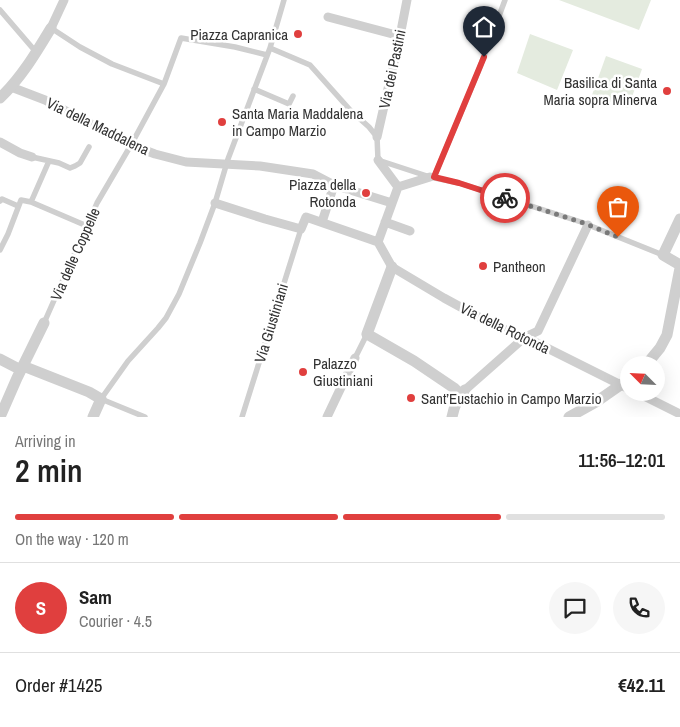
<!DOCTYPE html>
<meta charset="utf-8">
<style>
body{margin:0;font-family:"Archivo Narrow",sans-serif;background:#f6f6f6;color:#222;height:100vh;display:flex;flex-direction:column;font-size:19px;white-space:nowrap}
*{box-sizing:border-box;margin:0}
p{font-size:16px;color:#767676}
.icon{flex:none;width:28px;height:28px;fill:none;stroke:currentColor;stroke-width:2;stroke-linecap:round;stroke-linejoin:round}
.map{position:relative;height:417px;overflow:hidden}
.drawer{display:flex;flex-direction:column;background:#fff;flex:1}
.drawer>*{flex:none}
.needle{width:32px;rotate:294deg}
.tools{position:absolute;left:620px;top:356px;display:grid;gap:10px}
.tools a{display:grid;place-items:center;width:45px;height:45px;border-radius:50%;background:#fff;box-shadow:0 5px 20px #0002;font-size:25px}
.pin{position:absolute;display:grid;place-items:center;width:42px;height:42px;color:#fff;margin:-51px -21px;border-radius:50% 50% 50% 0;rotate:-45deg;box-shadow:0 0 5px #0007}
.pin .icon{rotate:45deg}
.courier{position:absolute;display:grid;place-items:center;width:50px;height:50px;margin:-25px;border:4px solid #e03f3e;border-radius:50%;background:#fff;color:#222;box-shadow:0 1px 6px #0007}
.overview em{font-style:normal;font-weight:600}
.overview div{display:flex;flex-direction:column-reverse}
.overview{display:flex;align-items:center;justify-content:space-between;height:85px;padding:0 15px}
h1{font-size:32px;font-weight:600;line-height:38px}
.bar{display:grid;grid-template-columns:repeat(4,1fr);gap:8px 5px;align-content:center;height:60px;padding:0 15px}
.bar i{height:6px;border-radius:4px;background:#e0e0e0}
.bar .current{background:#e03f3e}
.bar p{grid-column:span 4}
.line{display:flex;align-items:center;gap:12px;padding:0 15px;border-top:1px solid #e0e0e0}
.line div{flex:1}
.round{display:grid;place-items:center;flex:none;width:52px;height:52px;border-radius:26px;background:#f6f6f6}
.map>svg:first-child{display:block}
</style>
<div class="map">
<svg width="680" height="417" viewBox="0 0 680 417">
<rect width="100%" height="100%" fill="#fff"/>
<path fill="#e4ebdf" d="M 559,0 L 651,0 L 639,30 Z
M 530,34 L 573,50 L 557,90 L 517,73 Z
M 606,56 L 642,69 L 628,108 L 592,95 Z"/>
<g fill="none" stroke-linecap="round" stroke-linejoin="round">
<path stroke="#cfcfcf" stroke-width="5.5" d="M 0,10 L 36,52
M 51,28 L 80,47 L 112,64 L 164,84
M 270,48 L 310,65 L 351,111 L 369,127 L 377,137 L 378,160 L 430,177 L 459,183 L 581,222 L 663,255
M 254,89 L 289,104 L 293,96
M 32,157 L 59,163 L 70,168 L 75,166 L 80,163 L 89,147
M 49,161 L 31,202 L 87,226
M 434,177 L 478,72 L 505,0
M 0,201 L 2,199 L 18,206
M 0,250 L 8,234 L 21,200 L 31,202
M 44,323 L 97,203 L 131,145 L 164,84 L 181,38 L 235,47 L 267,55
M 355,358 L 367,334
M 145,417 L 101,399 L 128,361 L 158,328 L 166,318 L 179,294 L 200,243 L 215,203 L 228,159 L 270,48 L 284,0
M 242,417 L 301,229"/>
<path stroke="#cfcfcf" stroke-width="9" d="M 328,17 L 400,36
M 51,28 L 64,0
M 11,87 L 45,100 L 131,145 L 155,154 L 186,162 L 260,166 L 313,174 L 334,185 L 322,222
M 377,137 L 400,36 L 407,0
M 0,142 L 20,153 L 32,157
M 378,160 L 398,187
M 334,185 L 392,203
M 215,203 L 265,219 L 301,229 L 306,217 L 378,242 L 392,267 L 444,298 L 488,322 L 510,332 L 525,337 L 629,389
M 385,222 L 410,231
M 378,242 L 398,187 L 430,177
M 465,390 L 525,337 L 538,331 L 588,225
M 636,392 L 680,414
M 327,417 L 355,358"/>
<path stroke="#cfcfcf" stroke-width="11" d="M 0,98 C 21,78 36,53 51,28
M 680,219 L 663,255 L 680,265
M 392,267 L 367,334 L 414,361 L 454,388 L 460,394
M 0,359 L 21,370
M 646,365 L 660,348 L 667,335 L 680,268
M 23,366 L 89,392 L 101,399 L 93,417
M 0,417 L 17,378 L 44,323
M 452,417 C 454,407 457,397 465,390
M 569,417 L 596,402 L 629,379"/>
</g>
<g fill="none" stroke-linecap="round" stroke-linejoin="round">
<path stroke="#7a7a7a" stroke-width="5" stroke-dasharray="0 9" d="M 505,198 L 581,222 L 618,237"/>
<path stroke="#e03f3e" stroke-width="6" d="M 484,57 L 434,177 L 459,183 L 505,198"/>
</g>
<g fill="#e03f3e" stroke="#fff" stroke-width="2">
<circle cx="298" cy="34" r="5"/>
<circle cx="667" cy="91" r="5"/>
<circle cx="222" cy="122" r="5"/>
<circle cx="366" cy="193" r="5"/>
<circle cx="483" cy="266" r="5"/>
<circle cx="303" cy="372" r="5"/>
<circle cx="411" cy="398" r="5"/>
</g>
<g text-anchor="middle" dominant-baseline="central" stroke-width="5" stroke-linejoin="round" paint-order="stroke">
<g font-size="15" fill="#323232" stroke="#fff" text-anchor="start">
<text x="288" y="34" text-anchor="end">Piazza Capranica</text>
<text x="657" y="82" text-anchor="end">Basilica di Santa<tspan x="657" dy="17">Maria sopra Minerva</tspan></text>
<text x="232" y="113">Santa Maria Maddalena<tspan x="232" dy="17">in Campo Marzio</tspan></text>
<text x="356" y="184" text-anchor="end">Piazza della<tspan x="356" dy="17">Rotonda</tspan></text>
<text x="493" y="266">Pantheon</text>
<text x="313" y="363">Palazzo<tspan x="313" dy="17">Giustiniani</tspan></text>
<text x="421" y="398">Sant’Eustachio in Campo Marzio</text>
</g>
<g font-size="15" fill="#323232" stroke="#fff">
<text transform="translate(392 69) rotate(-78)">Via dei Pastini</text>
<text transform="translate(98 126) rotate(26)">Via della Maddalena</text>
<text transform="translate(75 254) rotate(-66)">Via delle Coppelle</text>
<text transform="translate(271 323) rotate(-73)">Via Giustiniani</text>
<text transform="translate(505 328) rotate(26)">Via della Rotonda</text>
</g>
</g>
</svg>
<div class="tools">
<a><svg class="needle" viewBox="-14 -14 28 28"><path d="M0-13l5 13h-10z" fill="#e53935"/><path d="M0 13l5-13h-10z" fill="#767676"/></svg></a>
</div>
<div class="pin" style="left:618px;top:237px;background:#ea580c"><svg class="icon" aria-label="bag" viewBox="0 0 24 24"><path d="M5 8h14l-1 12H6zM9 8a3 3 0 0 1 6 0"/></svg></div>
<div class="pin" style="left:484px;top:57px;background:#1f2937"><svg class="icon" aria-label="home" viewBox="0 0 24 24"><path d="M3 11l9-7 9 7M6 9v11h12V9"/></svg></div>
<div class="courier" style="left:505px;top:198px"><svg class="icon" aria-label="bike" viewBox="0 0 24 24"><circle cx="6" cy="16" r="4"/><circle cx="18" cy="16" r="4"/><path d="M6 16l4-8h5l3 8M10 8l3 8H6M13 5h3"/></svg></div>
</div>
<section class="drawer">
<div class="overview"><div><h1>2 min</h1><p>Arriving in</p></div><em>11:56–12:01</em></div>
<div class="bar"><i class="current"></i><i class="current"></i><i class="current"></i><i></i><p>On the way · 120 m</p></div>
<div class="line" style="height:90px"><b class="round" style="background:#e03f3e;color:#fff">S</b><div><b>Sam</b><p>Courier · 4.5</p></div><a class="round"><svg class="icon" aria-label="chat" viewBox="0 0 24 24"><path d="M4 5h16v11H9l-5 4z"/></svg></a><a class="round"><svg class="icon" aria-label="phone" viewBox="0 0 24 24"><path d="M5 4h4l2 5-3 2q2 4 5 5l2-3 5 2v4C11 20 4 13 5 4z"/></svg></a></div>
<div class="line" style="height:65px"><div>Order #1425</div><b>€42.11</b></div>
</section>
